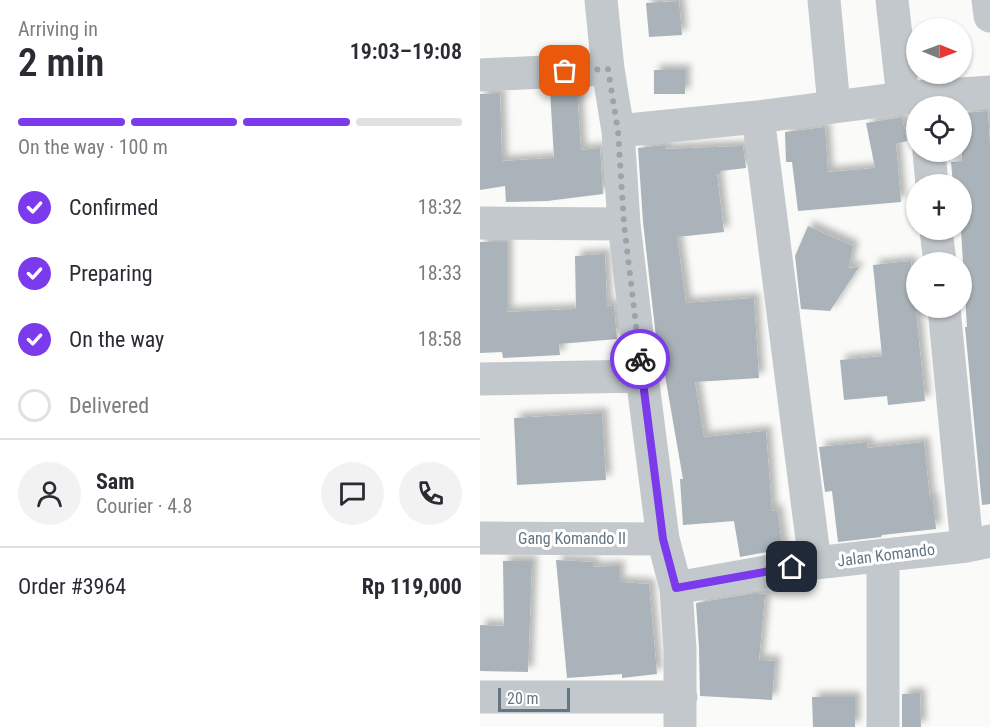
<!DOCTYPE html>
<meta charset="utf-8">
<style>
body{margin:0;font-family:"Roboto Condensed",sans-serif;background:#f2f2f3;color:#2b2b33;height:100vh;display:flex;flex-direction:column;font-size:22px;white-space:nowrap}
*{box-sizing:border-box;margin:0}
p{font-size:20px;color:#7c7c81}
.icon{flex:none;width:33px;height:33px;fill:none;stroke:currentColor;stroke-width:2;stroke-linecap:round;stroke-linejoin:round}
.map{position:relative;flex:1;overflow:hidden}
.panel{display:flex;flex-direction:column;background:#fff;width:480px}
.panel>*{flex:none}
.needle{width:39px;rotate:91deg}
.tools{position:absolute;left:426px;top:18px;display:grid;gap:12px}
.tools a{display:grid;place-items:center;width:66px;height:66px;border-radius:50%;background:#fff;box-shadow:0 2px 4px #0004;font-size:30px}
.scale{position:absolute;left:18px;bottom:15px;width:72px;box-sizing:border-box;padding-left:6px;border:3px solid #657683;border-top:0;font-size:16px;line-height:21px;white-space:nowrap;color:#657683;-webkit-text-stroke:4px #fff;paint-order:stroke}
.pin{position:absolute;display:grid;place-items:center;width:51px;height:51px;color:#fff;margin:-26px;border-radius:12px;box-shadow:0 3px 9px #0006}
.courier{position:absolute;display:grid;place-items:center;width:60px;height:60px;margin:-30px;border:4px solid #7c3aed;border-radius:50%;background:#fff;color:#222;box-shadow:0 2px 8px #0007}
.head em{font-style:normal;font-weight:600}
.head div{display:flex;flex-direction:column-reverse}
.head{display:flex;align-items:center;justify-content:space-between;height:102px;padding:0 18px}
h1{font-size:39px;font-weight:600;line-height:45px}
.bar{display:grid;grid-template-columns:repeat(4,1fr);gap:9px 6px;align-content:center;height:72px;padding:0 18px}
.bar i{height:8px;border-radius:4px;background:#e1e1e2}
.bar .selected{background:#7c3aed}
.bar p{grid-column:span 4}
.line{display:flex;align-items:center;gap:15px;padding:0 18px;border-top:2px solid #e1e1e2}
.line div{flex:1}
.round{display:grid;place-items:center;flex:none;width:63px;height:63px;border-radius:32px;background:#f2f2f3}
ol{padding:0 18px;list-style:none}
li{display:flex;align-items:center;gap:18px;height:66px}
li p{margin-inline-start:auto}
li .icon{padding:6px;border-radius:50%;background:#7c3aed;color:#fff;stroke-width:4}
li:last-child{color:#7c7c81}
li i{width:33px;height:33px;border:3px solid #e1e1e2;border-radius:50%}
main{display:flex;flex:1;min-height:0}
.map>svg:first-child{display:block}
</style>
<main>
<section class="panel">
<div class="head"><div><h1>2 min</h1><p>Arriving in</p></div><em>19:03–19:08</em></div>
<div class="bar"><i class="selected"></i><i class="selected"></i><i class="selected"></i><i></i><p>On the way · 100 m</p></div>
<ol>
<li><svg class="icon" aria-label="check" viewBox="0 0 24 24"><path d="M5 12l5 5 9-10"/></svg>Confirmed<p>18:32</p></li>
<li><svg class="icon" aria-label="check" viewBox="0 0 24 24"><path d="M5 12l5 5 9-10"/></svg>Preparing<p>18:33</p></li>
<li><svg class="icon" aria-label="check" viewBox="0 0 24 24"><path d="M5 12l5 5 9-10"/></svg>On the way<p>18:58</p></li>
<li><i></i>Delivered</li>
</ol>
<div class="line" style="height:108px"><a class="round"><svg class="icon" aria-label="person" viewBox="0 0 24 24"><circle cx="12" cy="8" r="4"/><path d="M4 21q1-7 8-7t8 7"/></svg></a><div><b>Sam</b><p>Courier · 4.8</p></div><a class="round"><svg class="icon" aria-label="chat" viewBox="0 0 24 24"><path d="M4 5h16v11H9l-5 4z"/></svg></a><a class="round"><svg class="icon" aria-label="phone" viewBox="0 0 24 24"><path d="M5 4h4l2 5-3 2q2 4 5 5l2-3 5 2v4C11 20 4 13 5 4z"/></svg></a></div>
<div class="line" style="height:78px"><div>Order #3964</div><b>Rp 119,000</b></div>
</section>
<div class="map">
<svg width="510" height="727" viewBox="0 0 510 727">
<defs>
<filter id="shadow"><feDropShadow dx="5.5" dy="-5.5" stdDeviation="3" flood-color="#0004"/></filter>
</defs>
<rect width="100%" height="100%" fill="#fafaf8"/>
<path fill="#aab3b9" filter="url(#shadow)" d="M 199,1 L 202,35 L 169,37 L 166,3 Z
M 174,70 L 205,70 L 205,94 L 174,94 Z
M 97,89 L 101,150 L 120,148 L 123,194 L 67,201 L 26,202 L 25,186 L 0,190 L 0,94 L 20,93 L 22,161 L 74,158 L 70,90 Z
M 508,111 L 510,144 L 510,504 L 502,505 L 485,327 L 487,327 L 481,230 L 482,184 L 473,184 L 471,162 L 482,161 L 482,113 Z
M 422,117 L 427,141 L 416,144 L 421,202 L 318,211 L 312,162 L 306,162 L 305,132 L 345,127 L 348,172 L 395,168 L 386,123 Z
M 185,145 L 185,149 L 263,146 L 266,168 L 240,171 L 240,174 L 237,174 L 244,232 L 197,237 L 206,303 L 274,298 L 279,378 L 215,382 L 224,437 L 286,431 L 292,511 L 297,510 L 303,549 L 260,557 L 254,521 L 203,525 L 200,479 L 203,479 L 183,364 L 179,364 L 163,222 L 158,148 Z
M 328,226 L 373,246 L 369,268 L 379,267 L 350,311 L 321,309 L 315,256 Z
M 0,242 L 27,242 L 27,312 L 96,309 L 95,256 L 125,254 L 127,306 L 134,305 L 137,339 L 79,344 L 80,355 L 23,358 L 22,352 L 0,353 Z
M 431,261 L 445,401 L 408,405 L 407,396 L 364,400 L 360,360 L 402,356 L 393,265 Z
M 122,413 L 126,480 L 37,485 L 34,418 Z
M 387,442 L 388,448 L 444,442 L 450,499 L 453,499 L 456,529 L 402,535 L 401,537 L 358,542 L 352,491 L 345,492 L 339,447 Z
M 76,560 L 113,562 L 113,567 L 139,566 L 139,582 L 169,584 L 177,674 L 142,678 L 142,674 L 87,678 Z
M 23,561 L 52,561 L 48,672 L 0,671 L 0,625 L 24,626 Z
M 275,593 L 285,594 L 279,660 L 295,661 L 292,700 L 220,696 L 219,648 L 216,603 Z
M 440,693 L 441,727 L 422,727 L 422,694 Z
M 332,697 L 375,697 L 375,727 L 333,727 Z"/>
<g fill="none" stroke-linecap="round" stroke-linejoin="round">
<path stroke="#c3c8cc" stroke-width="33" d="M 121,0 L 128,69 L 138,131 L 144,224 L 162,376 L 183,539 L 196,588 L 200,649 L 200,727
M 344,0 L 354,106
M 412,0 L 423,98
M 508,0 L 510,16
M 0,75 L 128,69
M 278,117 L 335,563
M 138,131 L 278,117 L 423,98 L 510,92
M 449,152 L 452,184
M 0,223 L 144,224
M 456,230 L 460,262
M 464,308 L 487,546
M 0,379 L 162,376
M 0,538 L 183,539
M 196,588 L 335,563 L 487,546 L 510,541
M 0,697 L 201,697
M 403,727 L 403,555"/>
</g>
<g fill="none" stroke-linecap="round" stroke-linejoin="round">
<path stroke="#99a4ac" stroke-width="6" stroke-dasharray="0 10.8" d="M 85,71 L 128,69 L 138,131 L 144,224 L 160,359"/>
<path stroke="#7c3aed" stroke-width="8" d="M 160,359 L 183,539 L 196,588 L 312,567"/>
</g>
<g text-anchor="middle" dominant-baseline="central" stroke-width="6" stroke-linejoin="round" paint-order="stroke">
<g font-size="16" fill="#657683" stroke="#fff">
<text x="92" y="538">Gang Komando II</text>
<text transform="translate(406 555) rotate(-7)">Jalan Komando</text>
</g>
</g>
</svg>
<div class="tools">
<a><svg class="needle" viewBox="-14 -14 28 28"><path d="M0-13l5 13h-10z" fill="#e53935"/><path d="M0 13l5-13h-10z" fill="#7c7c81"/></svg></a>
<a><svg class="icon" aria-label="locate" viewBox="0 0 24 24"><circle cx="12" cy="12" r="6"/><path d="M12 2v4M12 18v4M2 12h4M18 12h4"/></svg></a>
<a>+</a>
<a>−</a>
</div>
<div class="scale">20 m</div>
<div class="pin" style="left:85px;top:71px;background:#ea580c"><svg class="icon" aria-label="bag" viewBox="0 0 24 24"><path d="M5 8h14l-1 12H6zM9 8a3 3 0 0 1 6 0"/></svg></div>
<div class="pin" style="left:312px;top:567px;background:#1f2937"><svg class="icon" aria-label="home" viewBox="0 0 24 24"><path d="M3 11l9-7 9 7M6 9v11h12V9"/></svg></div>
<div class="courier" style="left:160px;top:359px"><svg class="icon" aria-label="bike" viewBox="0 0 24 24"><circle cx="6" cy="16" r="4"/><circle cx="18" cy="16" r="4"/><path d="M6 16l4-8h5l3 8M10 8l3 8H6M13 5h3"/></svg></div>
</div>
</main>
